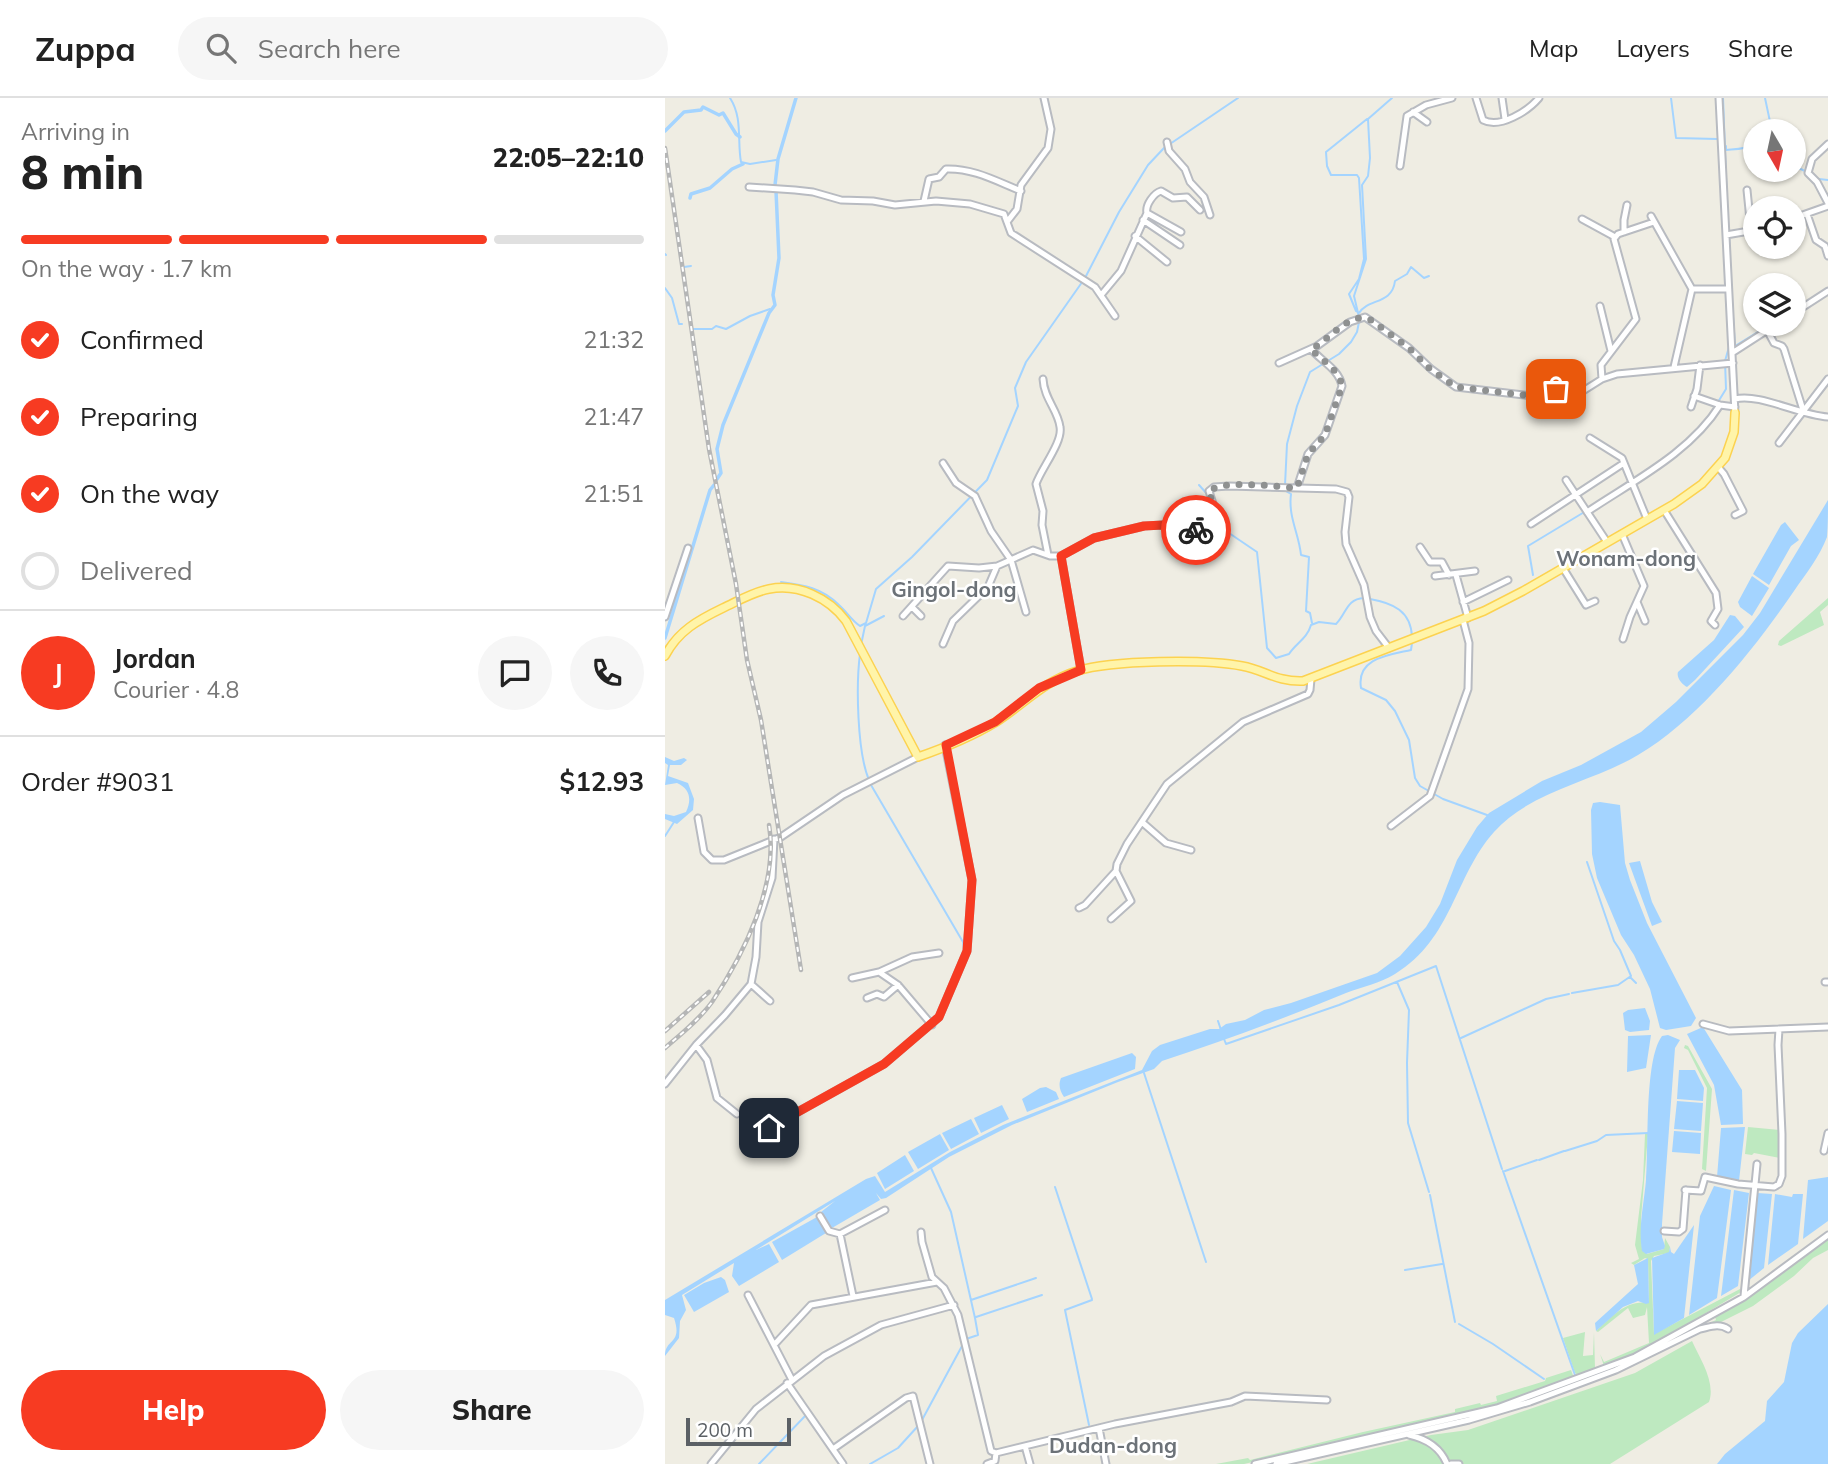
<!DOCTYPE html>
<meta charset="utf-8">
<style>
body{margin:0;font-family:Mulish,sans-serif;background:#f6f6f6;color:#222;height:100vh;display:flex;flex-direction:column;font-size:26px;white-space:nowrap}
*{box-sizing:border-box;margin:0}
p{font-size:23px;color:#767676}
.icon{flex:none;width:38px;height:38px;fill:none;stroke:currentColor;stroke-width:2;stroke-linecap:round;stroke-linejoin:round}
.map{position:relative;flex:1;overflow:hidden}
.sheet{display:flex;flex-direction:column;background:#fff;width:665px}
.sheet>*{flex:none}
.needle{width:46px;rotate:171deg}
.buttons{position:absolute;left:1078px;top:21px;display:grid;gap:14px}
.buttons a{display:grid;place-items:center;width:63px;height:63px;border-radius:50%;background:#fff;box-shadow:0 2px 5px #0004;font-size:35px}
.scale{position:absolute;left:21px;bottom:18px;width:105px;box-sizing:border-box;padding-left:7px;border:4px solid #5b6065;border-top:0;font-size:19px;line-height:24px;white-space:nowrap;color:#5b6065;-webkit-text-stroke:5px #fff;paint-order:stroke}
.pin{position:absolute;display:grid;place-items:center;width:60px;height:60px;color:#fff;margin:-30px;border-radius:14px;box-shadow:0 4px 10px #0006}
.courier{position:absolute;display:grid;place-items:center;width:70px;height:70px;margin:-35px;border:5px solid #f73b22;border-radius:50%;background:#fff;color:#222;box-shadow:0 2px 9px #0007}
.head em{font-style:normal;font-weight:800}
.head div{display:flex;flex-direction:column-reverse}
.head{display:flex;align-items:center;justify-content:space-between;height:119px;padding:0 21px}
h1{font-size:46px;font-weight:800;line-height:52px}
.bar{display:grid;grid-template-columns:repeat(4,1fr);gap:10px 7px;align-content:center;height:84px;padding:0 21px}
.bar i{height:9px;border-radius:5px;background:#e0e0e0}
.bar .current{background:#f73b22}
.bar p{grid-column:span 4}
.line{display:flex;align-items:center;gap:18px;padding:0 21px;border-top:2px solid #e0e0e0}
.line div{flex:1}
.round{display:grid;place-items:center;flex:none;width:74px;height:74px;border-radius:37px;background:#f6f6f6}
ol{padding:0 21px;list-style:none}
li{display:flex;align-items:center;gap:21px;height:77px}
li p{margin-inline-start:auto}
li .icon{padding:7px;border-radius:50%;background:#f73b22;color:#fff;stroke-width:4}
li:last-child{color:#767676}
li i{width:38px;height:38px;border:4px solid #e0e0e0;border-radius:50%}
.cta{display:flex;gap:14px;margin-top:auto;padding:14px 21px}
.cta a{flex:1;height:80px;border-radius:42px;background:#f73b22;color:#fff;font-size:28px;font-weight:800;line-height:80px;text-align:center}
.cta a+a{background:#f6f6f6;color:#222}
header{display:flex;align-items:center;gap:42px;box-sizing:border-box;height:98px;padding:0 35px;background:#fff;border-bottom:2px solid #e0e0e0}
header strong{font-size:33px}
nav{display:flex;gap:38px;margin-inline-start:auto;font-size:24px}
.search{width:490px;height:63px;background:#f6f6f6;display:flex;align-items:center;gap:18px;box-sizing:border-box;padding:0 24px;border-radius:38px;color:#767676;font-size:26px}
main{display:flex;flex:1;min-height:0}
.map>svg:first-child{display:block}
</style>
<header>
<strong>Zuppa</strong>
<div class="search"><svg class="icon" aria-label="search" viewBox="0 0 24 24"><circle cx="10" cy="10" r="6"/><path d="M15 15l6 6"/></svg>Search here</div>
<nav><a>Map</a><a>Layers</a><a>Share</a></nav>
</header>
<main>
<section class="sheet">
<div class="head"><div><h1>8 min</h1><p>Arriving in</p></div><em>22:05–22:10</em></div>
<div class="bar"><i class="current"></i><i class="current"></i><i class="current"></i><i></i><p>On the way · 1.7 km</p></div>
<ol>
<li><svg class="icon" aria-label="check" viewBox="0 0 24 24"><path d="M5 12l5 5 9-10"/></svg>Confirmed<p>21:32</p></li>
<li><svg class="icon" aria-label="check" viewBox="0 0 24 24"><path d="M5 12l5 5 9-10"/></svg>Preparing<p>21:47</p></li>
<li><svg class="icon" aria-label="check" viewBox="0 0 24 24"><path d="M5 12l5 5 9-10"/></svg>On the way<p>21:51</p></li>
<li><i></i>Delivered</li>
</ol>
<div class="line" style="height:126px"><b class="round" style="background:#f73b22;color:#fff">J</b><div><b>Jordan</b><p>Courier · 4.8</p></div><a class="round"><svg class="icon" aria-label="chat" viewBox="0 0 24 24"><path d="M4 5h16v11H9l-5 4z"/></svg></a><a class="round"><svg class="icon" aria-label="phone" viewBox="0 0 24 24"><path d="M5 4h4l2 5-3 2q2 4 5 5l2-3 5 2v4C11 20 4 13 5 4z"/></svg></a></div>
<div class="line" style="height:91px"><div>Order #9031</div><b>$12.93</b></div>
<div class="cta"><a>Help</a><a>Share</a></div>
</section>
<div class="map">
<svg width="1163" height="1366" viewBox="0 0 1163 1366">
<rect width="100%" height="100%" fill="#efede3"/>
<path fill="#bee9c0" d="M 1163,500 L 1163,507 L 1155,514 L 1159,527 L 1116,548 L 1113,547 L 1114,543 Z
M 1020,947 L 1023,948 L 1047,991 L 1041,1073 L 1037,1071 L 1042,990 L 1023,952 L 1019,950 Z
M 1083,1029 L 1115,1032 L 1115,1060 L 1089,1055 L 1087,1057 L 1080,1056 Z
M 980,1036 L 983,1036 L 976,1120 L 977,1152 L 982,1156 L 999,1151 L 1000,1140 L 1005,1149 L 1004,1155 L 989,1158 L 986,1163 L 989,1236 L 1075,1191 L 1076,1194 L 986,1248 L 939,1268 L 935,1256 L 939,1264 L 984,1245 L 982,1209 L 980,1217 L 968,1220 L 963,1210 L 933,1234 L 931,1233 C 947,1218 962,1201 984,1205 L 983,1161 L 980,1160 L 969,1167 L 966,1165 L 974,1161 L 970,1147 L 978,1082 Z
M 1163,1139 L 1163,1152 L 1148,1160 L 1129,1178 L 1088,1208 L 1056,1224 L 1036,1229 L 1051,1222 L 1050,1219 L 1079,1201 Z
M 920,1234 L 918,1258 L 928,1257 L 929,1234 L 930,1270 L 913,1277 L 910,1275 L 898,1240 Z
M 1027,1243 C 1035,1261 1051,1284 1044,1304 L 945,1366 L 642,1366 L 766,1337 L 803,1332 L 970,1275 Z
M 906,1272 L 909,1280 C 803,1320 690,1341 579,1366 L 551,1366 L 583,1360 L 585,1362 L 698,1334 L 790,1314 L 790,1311 L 815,1305 L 816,1307 L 832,1303 L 831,1298 L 880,1283 L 881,1280 Z"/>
<path fill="#a4d4ff" d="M 1163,402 C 1163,413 1163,429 1162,439 C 1155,458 1140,477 1129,493 C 1089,551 1034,621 973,657 C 926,685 867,692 829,734 C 789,779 788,840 730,876 C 715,885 697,889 681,895 C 620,920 559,943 497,963 L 489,971 L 453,984 L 347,1027 L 284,1059 L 221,1100 L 216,1101 L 211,1095 L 215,1102 L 167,1130 L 156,1114 L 170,1103 L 91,1152 L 104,1146 L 114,1164 L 74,1188 L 67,1178 L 69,1165 L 17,1197 L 21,1212 L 15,1223 L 14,1240 L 0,1258 C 0,1240 18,1247 9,1220 L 0,1217 L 0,1202 L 201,1081 L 210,1078 L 220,1094 L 285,1054 L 338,1027 L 477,972 L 487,953 L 495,947 L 545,931 L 554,931 L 561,926 L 580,922 L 599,912 L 626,905 L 712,875 L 735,858 L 761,829 L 775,806 L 792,762 L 812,729 L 824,715 L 877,683 L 916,667 L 976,634 L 1011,604 L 1078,537 L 1095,515 Z
M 1120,424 L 1134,442 L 1126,448 L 1104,487 L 1088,476 L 1116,427 Z
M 1087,478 L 1104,490 L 1087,518 L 1075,509 L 1073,504 Z
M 1065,517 L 1070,518 L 1079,529 L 1030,582 L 1022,589 C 1018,587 1011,580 1013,574 L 1049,542 Z
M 0,659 L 9,663 L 19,660 L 22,662 L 16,667 L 5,667 L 3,678 L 23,685 L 29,701 L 28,712 L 12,726 L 0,721 L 0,716 L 9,718 L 21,714 C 27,701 25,691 12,685 L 0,687 L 3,667 L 0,665 Z
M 935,704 L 955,707 L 960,765 L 965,782 L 982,825 L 1031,920 L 1026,928 L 1001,932 L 995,930 L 985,891 L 969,857 L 956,837 L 932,780 L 927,756 L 926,712 L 928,705 Z
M 975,763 L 987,804 L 997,824 L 987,828 L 964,765 Z
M 980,910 L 985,923 L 984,932 L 965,934 L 960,932 L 958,915 L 963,912 Z
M 1038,929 L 1077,992 L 1078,1026 L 1056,1027 L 1049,987 L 1022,936 Z
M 986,937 L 981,970 L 962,974 L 963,938 Z
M 1003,937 L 1015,942 L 1010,950 L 997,1126 L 997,1139 L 1000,1148 L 999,1151 L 981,1156 L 977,1153 C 973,1129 979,1106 981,1082 C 984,1049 979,962 997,938 Z
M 467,955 L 471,959 L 470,971 L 399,999 C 395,993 393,987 396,980 Z
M 1014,972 L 1030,972 L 1039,990 L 1038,1003 L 1012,1001 Z
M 381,989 L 391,994 L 394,1001 L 362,1014 L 357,1001 L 375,990 Z
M 1012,1003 L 1038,1005 L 1036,1033 L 1009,1031 Z
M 337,1007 L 344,1021 L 316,1035 L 309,1020 Z
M 306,1021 L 314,1036 L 286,1051 L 277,1035 Z
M 1080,1029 L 1074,1083 L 1052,1079 L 1056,1030 Z
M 1009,1033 L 1036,1035 L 1035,1056 L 1007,1054 Z
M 275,1036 L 284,1052 L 253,1071 L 243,1054 Z
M 240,1057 L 249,1073 L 220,1091 L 212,1075 Z
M 1163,1079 L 1163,1123 L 1138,1141 L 1143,1082 Z
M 1049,1088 L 1066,1092 L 1052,1200 L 1024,1217 L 1035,1118 Z
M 1069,1092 L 1084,1095 L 1073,1188 L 1056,1198 Z
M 1092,1095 L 1107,1096 L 1099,1170 L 1083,1183 Z
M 1110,1096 L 1127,1099 L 1128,1096 L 1138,1096 L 1133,1146 L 1103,1167 Z
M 152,1119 L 161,1135 L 117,1162 L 107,1144 Z
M 1029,1127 L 1019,1220 L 989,1237 L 987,1160 L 1004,1154 L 1005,1149 L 1006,1154 L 1009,1156 Z
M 983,1160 L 984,1205 L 981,1206 L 973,1203 L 958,1209 L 931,1233 L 930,1225 L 973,1186 L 969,1167 Z
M 56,1179 L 60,1182 L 64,1194 L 29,1214 L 19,1197 L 39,1185 Z
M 1163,1206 L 1163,1366 L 1052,1366 L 1060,1356 L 1100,1323 L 1102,1303 L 1119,1284 L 1127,1245 L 1133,1235 Z"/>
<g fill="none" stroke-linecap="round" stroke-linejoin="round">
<path stroke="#a4d4ff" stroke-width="2" d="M 65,0 C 78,20 72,43 76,64 L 85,66 L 111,62
M 1006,0 L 1011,40 L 1052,41
M 1058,0 L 1063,132
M 1100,0 L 1107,33
M 1052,19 L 1053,38
M 702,21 L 661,54 L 662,68 L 666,77 L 692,77 L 694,80 L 699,161 L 694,181 L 684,196 L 691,213 L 694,215 C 703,200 727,207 730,183 L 742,176 L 746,169 L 759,180 L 764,178
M 1061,48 L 1061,52 C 1072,51 1080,51 1090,47
M 1055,68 L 1061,188
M 1129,68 L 1140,73
M 1154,81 L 1163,82
M 1064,137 L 1066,188
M 0,156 L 1,157
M 19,169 L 26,168
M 0,190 L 7,200 L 14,226 L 17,226
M 1067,204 L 1070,248 L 1096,232
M 694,219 L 689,198 L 701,161 L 697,87 L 703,78 L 705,60 L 703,21 L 727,0
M 26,231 L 47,231 L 51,228 L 61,231 L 85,218 L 105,211
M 1053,304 L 1061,291 L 1060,263 L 1064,249 L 1061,194
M 972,379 L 1010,352
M 534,387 L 543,397
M 620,387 L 622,346 L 632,308 L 645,274 L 674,256 L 686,244 L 692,234 L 694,224
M 619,392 L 626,396 C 623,419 634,436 636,457 L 644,459 L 641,513 L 645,515 L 647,525
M 555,420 L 561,433 L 592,454 L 602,550 L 611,560 L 624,556 C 631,545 642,541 646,527 L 654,524 L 671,526 C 682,515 681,501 699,500
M 868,477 L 863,448 L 921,413
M 116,484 C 139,487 157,490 174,507 C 182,514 186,522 195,528 L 201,525 L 211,491 L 247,459 L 322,382 L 353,308 L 350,290 L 361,264 L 420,180 L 454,114 L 483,67 L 499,50 L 573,0
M 705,501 C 728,505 746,513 747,539
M 747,545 L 746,552 C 724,557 691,560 696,590 L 721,602 L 730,613 L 744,642 L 750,680 L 755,688 L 778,701 L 822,717
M 196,547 L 200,528 L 219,518
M 195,556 C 191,586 192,654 204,682
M 206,687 L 298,844 L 299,852
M 0,738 L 9,724
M 965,879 L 971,885
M 732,884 L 744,912 L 742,965 L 743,1025 L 764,1094
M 907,895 L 953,887 L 966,878 L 955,852 L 949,843 L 922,764
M 553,923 L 556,932
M 796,940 L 881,901 L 904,896
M 559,941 L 561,946 L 674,907 L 771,868 L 837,1071
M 479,975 L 541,1164
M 900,1053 L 932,1043 L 941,1037 L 983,1035
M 874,1062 L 899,1053
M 266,1070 L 286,1114 L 310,1220 L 313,1237 L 301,1241
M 838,1073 L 910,1277
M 840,1073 L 872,1062
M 390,1089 L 427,1201
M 765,1097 L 790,1224
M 740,1172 L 777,1166
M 306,1202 L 371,1180
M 311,1219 L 377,1197
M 794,1226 L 828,1246 L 879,1281
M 257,1322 L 297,1248
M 424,1327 L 400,1212 L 427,1202
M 94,1366 L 142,1316
M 205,1366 L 233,1350 L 253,1328"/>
<path stroke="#a4d4ff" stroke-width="3.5" d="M 0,33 L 19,14 L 36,12 L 38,9 L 54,17 L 58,15 L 71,36 L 75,39
M 110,87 L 113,61 L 131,0
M 25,100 L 26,96 L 45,90 L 67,71 L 78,66
M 52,381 L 56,375 L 52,351 L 58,327 L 104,215 L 110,207 L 108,197 L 114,160 L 111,93
M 0,540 L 45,392 L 49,387"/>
<defs>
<path id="minor" d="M 811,0 L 818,22 C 835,31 863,13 874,0
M 837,0 L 840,21
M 1054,0 L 1070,315
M 748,14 L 762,24
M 502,44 L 504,53 L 520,71 L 525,84 L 539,99 L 545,117
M 1163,46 L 1147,61 L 1143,75 L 1152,84 L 1163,105
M 735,68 L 742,18 L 761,7 L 787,0
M 84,89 L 130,92 L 148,94 L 176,102 L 208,103 L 230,107 L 271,103 L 305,106 L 339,116 L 346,135 L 430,189 L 450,218
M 1082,92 L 1086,132
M 259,103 L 264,81 L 274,79 L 281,71 C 308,70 331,83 356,93
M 1142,116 L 1151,142 L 1160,148 L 1163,158
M 986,118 L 1027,191 L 1009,269
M 1129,120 L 1163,108
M 917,121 L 950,139
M 478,122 L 515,147
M 342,124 L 352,111 L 356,87 L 383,50 L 386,31 L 379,0
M 516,134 L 482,115 C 480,107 489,95 496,93 L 508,100 L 522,99 L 535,112
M 959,134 L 959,122 L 962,107
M 1061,137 L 1090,132
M 470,138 L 502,164
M 1027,191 L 1063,191
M 437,196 L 456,173 L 482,115
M 935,208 L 946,253
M 1129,215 L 1163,193
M 1102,232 L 1109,245 L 1117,248 L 1119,251 L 1138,312
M 1067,255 L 1112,226
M 614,265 L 652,248 L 685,224 L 700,219 L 744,250 L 766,271 L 791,289 L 867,298 L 880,287 L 901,297 L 910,298 L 937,281 L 952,276 L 1068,265
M 378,281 C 379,301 393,312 395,329 C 398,344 376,371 371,386 L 378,413 L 377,427 L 383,457
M 937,281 L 936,267 L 971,221 L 949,141 L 953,136 L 989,124
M 1029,298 L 1055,307 L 1070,309
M 1070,301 C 1095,295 1133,317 1163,319
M 1026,309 L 1032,291 L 1035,267
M 925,340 L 957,360 L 982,421
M 1114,345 L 1163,281
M 278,365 L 291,385 L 310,398 L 326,433 L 346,462 L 361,514
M 1053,369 L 1059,376 L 1078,413 L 1070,417
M 901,382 L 942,444
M 632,390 L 643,356 L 660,337 L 677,288 C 674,271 656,263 646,251
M 999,412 L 1051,495 L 1053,511 L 1046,523 L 1050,527
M 922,414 C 968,383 1025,355 1055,307
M 866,426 L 959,365
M 957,436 L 979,488 L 965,519 L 958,541
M 755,449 L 765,464 L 777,464 L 784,477
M 396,458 L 416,572
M 898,470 L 921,507 L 930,503
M 791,477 L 803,520
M 770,478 L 810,473
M 798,504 L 843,482
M 972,504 L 980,523
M 247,509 L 256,518
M 238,518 L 283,468 L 314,470 L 332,468
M 0,519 L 23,450
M 278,546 L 288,523 L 323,489 L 332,468 L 368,452 L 385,458 L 396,458 L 429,440 L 479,428 L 498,427 L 524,432 L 550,428 L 553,422 L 544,393 L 549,389 L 564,388 L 671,391 L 682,394 L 684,399 L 680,434 L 681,446 L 699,487 L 705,519 L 711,533 L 724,550
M 33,720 L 39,754 L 47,762 L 59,762 L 116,739 L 178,697 L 253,659
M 478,725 L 501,745 L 526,752
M 726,728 L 765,698 L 803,591 L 804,545 L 798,522
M 414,810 L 420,807 L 451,773 L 452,766 L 462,746 L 502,686 L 578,624 L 643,596 L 645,592 L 646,581
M 446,821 L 466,803 L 451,773
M 214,874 L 247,859 L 274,855
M 187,880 L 214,874 L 233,887 L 267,927
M 1160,884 L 1163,884
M 86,886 L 105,903
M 202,900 L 212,896 L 219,899 L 233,887
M 1038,926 L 1064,933 L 1163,929
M 31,947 L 60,917 L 86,886 L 91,859 L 93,824 L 107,780 L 109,741
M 0,986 L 31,947 L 42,962 L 52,1000 L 72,1016
M 104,1030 L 219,966 L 274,919 L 302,853 L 307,782 L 280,647
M 1159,1053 L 1163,1035
M 1020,1092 L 1036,1093 L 1040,1079 L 1073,1086 L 1109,1089 L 1114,1086 L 1117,1078 L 1117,1036 L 1113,947 L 1114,931
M 155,1118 L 164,1133 L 175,1136 L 220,1112
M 999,1133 L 1014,1134 L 1018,1131 L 1021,1092
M 256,1134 L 257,1144 L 267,1179 L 279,1190 L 293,1217 L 326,1353 L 331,1355 L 450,1326 L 566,1304 L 580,1298 L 662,1302
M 175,1136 L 188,1198
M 83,1197 L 127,1282
M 1079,1198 L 1092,1066
M 109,1247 L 146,1207 L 272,1184
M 122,1285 L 178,1366
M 434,1330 L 441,1366
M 744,1337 C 762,1341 775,1349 782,1366
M 360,1348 L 365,1366
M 168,1351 L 241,1300 L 248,1298 L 265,1366
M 46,1366 L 91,1311 L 159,1258 L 216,1227 L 289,1207
M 322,1366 L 330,1363 L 331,1355
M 590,1366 L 832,1310 L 970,1259 L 1079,1199 L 1163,1137
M 611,1366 L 804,1322 L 865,1304 L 951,1272 L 1035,1231 C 1045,1229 1054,1225 1063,1231
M 786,1366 L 794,1366"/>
<path id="major" d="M 0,558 C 13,533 33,522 58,510 C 73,503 88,494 104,491 C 133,485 164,500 181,523 L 253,659 C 279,650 308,638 331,624 C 359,606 379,583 412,573 C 447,562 540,561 577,568 C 600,572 611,584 638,583 L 819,513 L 858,493 L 1009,406 L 1037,386 L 1060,360 L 1069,334 L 1070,315"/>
</defs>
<use href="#minor" stroke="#b8bbc1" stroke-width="9"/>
<use href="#major" stroke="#fcd250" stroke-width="10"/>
<use href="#minor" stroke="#fff" stroke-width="5"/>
<use href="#major" stroke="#fff4a9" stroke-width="7"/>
<defs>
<path id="rail" d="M 0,50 L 44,351 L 71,486 L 82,562 L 96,622 L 136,872
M 0,933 L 44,894
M 0,950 C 16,936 34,922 47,904 C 79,856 114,786 104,727"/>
</defs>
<use href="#rail" stroke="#b5b6b6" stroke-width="4.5"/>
<use href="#rail" stroke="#fff" stroke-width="2" stroke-dasharray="5" stroke-linecap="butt"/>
</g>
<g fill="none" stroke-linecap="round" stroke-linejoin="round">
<path stroke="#8f9191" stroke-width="7" stroke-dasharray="0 12.6" d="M 531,432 L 553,426 L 544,393 C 559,381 612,389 632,390 L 643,356 L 660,337 L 677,288 C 674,271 657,263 646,251 C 664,243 684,212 706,222 L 744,250 L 765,271 L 791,289 L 867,298 L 880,287 L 891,291"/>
<path stroke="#f73b22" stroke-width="9" d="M 104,1030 L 219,966 L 274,919 L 302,853 L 307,782 L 281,647 L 330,624 L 374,590 L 416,572 L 396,458 L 429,440 L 479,428 L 498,427 L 531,432"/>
</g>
<g text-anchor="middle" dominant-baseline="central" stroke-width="5" stroke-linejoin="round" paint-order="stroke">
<g font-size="21" font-weight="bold" fill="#6c7278" stroke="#fff">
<text x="961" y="460">Wonam-dong</text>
<text x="289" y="491">Gingol-dong</text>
<text x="448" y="1347">Dudan-dong</text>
</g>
</g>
</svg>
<div class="buttons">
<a><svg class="needle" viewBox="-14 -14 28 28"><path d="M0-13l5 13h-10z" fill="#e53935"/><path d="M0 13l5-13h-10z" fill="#767676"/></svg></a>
<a><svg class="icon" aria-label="locate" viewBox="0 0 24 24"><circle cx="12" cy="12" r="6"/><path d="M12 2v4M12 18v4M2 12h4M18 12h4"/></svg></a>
<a><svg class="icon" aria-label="layers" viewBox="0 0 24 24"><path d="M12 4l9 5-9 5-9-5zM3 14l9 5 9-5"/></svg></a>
</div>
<div class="scale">200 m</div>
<div class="pin" style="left:891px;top:291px;background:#ea580c"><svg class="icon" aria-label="bag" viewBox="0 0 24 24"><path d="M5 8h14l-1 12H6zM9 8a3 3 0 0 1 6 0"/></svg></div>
<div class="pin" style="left:104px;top:1030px;background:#1f2937"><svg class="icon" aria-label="home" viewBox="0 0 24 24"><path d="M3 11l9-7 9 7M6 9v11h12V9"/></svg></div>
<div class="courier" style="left:531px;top:432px"><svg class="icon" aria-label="bike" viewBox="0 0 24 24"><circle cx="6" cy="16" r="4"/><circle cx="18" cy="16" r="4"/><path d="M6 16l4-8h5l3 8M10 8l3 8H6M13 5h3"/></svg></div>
</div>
</main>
